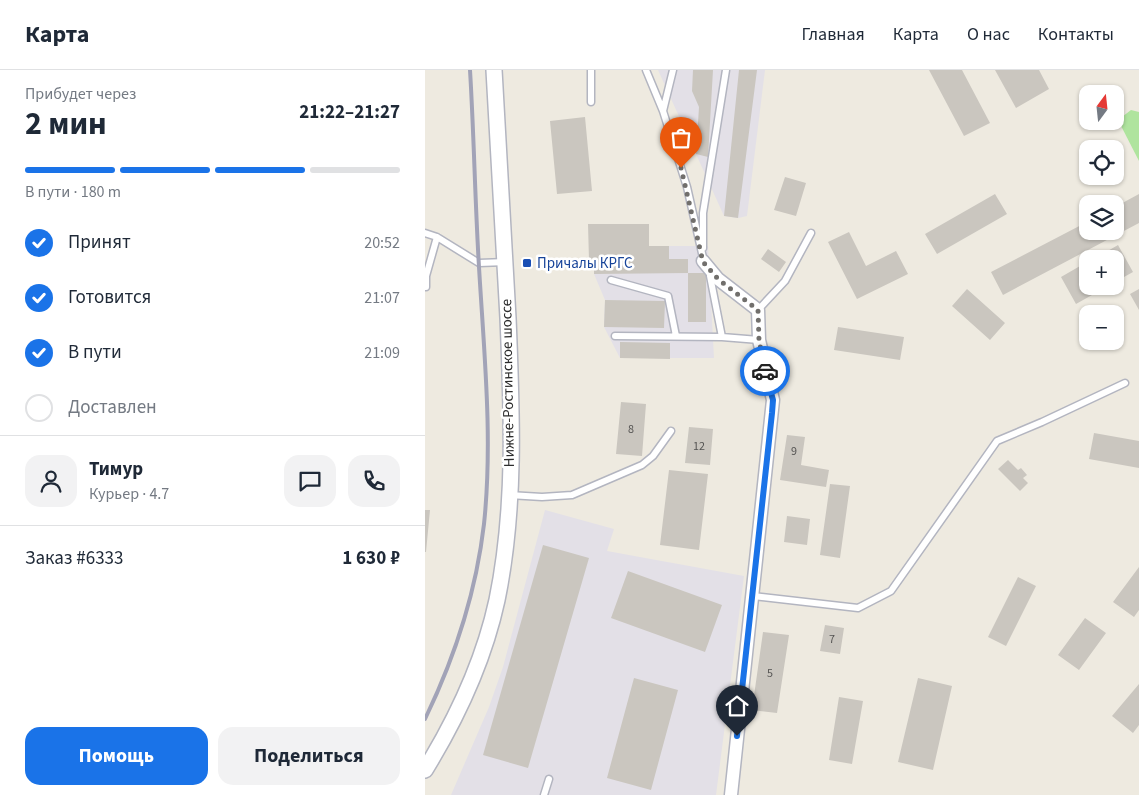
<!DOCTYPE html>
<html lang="ru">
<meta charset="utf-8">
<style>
body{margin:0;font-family:"Source Sans 3",sans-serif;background:#f2f2f3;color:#1f2937;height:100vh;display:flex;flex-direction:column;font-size:19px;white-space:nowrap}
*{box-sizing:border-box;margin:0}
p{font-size:16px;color:#747a83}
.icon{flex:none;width:28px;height:28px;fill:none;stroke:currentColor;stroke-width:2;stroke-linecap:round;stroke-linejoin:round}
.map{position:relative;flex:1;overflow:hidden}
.panel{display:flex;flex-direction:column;background:#fff;width:425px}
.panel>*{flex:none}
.needle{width:32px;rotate:15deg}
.tools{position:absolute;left:654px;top:15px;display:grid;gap:10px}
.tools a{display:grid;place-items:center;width:45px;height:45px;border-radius:10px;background:#fff;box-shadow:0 1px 4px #0004;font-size:25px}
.pin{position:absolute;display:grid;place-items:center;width:42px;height:42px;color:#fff;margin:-51px -21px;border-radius:50% 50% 50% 0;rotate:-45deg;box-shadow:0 0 5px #0007}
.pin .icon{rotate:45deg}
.courier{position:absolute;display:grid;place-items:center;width:50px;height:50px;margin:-25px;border:4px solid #1a73e8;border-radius:50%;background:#fff;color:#222;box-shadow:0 1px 6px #0007}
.head em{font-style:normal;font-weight:700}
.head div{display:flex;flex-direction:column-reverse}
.head{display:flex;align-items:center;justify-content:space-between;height:85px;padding:0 25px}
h1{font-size:32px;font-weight:700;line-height:38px}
.bar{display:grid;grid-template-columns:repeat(4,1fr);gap:8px 5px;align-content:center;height:60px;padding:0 25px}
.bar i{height:6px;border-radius:4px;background:#e0e1e3}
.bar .current{background:#1a73e8}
.bar p{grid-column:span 4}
.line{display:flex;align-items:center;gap:12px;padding:0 25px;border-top:1px solid #e0e1e3}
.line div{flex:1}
.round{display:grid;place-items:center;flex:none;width:52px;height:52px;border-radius:15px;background:#f2f2f3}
ol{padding:0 25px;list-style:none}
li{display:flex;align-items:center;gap:15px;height:55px}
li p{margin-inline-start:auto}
li .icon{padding:5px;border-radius:50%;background:#1a73e8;color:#fff;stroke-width:4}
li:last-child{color:#747a83}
li i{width:28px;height:28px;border:2px solid #e0e1e3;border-radius:50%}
.primary-button{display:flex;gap:10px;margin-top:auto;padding:10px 25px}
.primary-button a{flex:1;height:58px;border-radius:15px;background:#1a73e8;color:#fff;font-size:20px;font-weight:700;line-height:58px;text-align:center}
.primary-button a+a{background:#f2f2f3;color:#1f2937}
header{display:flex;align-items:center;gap:30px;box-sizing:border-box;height:70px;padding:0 25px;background:#fff;border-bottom:1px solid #e0e1e3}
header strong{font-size:24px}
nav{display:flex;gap:28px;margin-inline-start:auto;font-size:18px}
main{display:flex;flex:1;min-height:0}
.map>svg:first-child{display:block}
</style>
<header>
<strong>Карта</strong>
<nav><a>Главная</a><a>Карта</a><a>О нас</a><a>Контакты</a></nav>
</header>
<main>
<section class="panel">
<div class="head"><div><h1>2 мин</h1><p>Прибудет через</p></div><em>21:22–21:27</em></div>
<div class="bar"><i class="current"></i><i class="current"></i><i class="current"></i><i></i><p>В пути · 180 m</p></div>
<ol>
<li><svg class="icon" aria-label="check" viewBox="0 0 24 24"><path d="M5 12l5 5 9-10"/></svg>Принят<p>20:52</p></li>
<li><svg class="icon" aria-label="check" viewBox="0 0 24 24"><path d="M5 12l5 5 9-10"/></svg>Готовится<p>21:07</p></li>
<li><svg class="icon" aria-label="check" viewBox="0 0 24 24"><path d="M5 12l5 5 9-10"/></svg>В пути<p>21:09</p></li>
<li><i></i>Доставлен</li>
</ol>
<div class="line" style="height:90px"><a class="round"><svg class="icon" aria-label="person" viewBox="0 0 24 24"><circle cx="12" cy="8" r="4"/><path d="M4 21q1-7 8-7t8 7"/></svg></a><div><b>Тимур</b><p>Курьер · 4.7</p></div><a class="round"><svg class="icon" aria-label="chat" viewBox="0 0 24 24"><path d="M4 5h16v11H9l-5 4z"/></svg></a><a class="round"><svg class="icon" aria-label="phone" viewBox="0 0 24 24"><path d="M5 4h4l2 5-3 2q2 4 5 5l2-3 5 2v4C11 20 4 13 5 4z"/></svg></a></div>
<div class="line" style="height:65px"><div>Заказ #6333</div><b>1 630 ₽</b></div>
<div class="primary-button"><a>Помощь</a><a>Поделиться</a></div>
</section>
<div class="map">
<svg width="714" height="725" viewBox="0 0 714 725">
<rect width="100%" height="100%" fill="#eeeae0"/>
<path fill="#e3e0e7" d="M 233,0 L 340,0 L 322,146 L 313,148 L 299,146 Z
M 224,176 L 283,176 L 289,288 L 195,288 L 179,257 L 180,230 L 169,204 L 224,189 Z
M 120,440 L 189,459 L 182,481 L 319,506 L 291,725 L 26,725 L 64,637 L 78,597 Z"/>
<path fill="#afe49e" d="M 706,40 L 714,42 L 714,91 L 693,50 Z"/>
<path fill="#cac6bf" d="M 268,0 L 288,0 L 283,87 L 271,84 L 274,37 L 267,21 Z
M 314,0 L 332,0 L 313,148 L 299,146 Z
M 504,0 L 537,0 L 565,53 L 539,66 Z
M 570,0 L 614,0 L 624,19 L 591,38 Z
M 160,47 L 167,121 L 132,124 L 125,51 Z
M 360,107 L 381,113 L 371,146 L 349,140 Z
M 570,124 L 582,144 L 512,184 L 500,164 Z
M 714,124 L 714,153 L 578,225 L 566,202 L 662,152 L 662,161 L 690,161 L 690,137 Z
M 163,154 L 224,154 L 224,176 L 244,176 L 244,189 L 263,189 L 263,203 L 169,204 L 169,189 L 164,190 Z
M 424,162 L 441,196 L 471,181 L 483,204 L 432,229 L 403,172 Z
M 693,175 L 708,202 L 690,212 L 690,189 L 669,189 Z
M 343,179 L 361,192 L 354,202 L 336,189 Z
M 662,192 L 662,216 L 683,216 L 651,234 L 636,207 Z
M 263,203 L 281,203 L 281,252 L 263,252 Z
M 542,219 L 580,253 L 565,270 L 527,236 Z
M 714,219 L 714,240 L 705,224 Z
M 180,230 L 240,231 L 239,258 L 179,257 Z
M 413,257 L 479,267 L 475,290 L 409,280 Z
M 195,272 L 245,273 L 245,289 L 195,288 Z
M 196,332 L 221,334 L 217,386 L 191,384 Z
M 264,357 L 288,359 L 285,395 L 260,393 Z
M 669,363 L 714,371 L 714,398 L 664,389 Z
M 362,365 L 380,367 L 376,395 L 404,400 L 401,417 L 355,410 Z
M 583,390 L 593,400 L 596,398 L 602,405 L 598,408 L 603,413 L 595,421 L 573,399 Z
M 244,400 L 283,404 L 274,480 L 235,475 Z
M 405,414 L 425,416 L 415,488 L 395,485 Z
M 0,440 L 5,440 L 1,482 L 0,482 Z
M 362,446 L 385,449 L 382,475 L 359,472 Z
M 118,475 L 164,488 L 103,698 L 58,685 Z
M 714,497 L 714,540 L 709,547 L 688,532 Z
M 203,501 L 297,535 L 280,582 L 186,548 Z
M 593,507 L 611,516 L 581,576 L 563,567 Z
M 660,548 L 681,563 L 654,600 L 633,585 Z
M 400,555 L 419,558 L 415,584 L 395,581 Z
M 338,562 L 364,565 L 352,643 L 327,640 Z
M 209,608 L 253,620 L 226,720 L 182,708 Z
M 493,608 L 527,616 L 508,700 L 473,692 Z
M 714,614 L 714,655 L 708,663 L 687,646 Z
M 414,627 L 438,631 L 427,694 L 404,690 Z"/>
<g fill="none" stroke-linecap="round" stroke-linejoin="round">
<defs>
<path id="service" d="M 221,0 L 238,41 L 262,117 L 279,192
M 166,32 L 166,0
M 238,41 L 248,0
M 0,163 L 12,167 L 54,193 L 81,192
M 278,178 L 278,143 L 301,0
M 285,206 L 297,267
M 186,210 L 243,226 L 251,266
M 1,217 L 1,206 L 12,167
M 333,240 L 360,211 L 386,163
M 190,266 L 297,267 L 334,270
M 84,425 L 117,427 L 147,425 L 217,395 L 228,386 L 246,361
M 328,526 L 433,538 L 466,521 L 572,371 L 617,352 L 700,313
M 119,725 L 124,709"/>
<path id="minor" d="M 278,191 L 293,209 L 333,240 L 334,270 L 348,330 L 306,725"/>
<path id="tertiary" d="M 0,700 C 32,648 59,590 72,530 C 91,438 87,342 83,248 C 79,166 74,83 69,0"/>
</defs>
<use href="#service" stroke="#b3b5c0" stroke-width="9"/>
<use href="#minor" stroke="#b3b5c0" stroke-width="15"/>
<use href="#tertiary" stroke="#b3b5c0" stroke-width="18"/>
<use href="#service" stroke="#fff" stroke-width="6"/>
<use href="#minor" stroke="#fff" stroke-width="12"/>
<use href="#tertiary" stroke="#fff" stroke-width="15"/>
<path stroke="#a2a3b7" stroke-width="4" d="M 0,649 C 30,587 51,523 59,454 C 68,369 59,282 54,197 C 50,131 49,66 45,0"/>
</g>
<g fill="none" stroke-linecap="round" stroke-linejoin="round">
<path stroke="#716f6c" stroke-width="5" stroke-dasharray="0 9" d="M 256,98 L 278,192 L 293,209 L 333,240 L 334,270 L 340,301"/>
<path stroke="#1a73e8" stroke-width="6" d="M 312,666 L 347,343 L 348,330 L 340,301"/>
</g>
<rect fill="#1a4fb4" stroke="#fff" stroke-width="2" x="97" y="188" width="10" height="10" rx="2.5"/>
<g text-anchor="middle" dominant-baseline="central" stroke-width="5" stroke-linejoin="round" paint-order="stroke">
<g font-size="12" fill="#545352">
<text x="206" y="359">8</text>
<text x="274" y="376">12</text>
<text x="369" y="381">9</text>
<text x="407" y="569">7</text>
<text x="345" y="603">5</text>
</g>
<g font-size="15" fill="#164399" stroke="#fff" text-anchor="start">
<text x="112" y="193">Причалы КРГС</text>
</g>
<g font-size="15" fill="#2d2d2d" stroke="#fff">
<text transform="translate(83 313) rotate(-91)">Нижне-Ростинское шоссе</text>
</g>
</g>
</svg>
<div class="tools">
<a><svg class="needle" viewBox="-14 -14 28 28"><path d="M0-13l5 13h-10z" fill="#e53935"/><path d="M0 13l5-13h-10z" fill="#747a83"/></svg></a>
<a><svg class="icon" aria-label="locate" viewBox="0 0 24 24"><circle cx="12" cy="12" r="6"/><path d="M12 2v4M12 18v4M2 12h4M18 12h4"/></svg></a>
<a><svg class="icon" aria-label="layers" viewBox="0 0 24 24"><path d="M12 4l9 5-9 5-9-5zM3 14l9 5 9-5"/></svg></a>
<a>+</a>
<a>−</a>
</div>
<div class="pin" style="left:256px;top:98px;background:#ea580c"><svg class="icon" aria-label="bag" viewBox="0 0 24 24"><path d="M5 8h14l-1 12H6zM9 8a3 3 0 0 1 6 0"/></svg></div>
<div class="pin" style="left:312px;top:666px;background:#1f2937"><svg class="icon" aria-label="home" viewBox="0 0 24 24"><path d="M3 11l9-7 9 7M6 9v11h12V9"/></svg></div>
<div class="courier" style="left:340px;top:301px"><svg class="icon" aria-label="car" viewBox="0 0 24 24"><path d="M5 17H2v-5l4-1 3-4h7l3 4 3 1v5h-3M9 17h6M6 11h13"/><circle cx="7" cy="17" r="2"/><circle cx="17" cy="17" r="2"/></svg></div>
</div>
</main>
